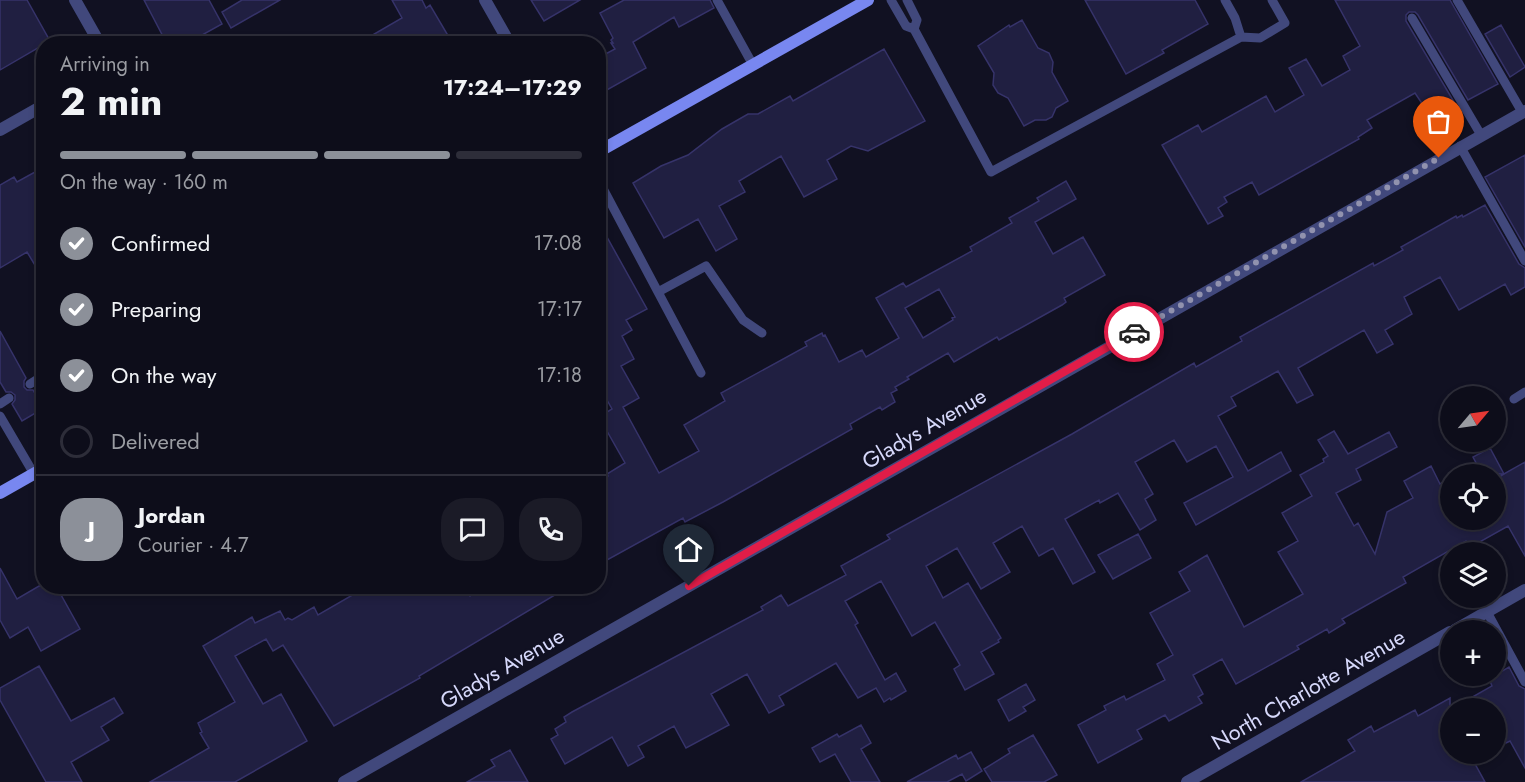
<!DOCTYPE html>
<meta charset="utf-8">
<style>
body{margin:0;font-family:Jost,sans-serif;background:#1b1b27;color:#f1f3f6;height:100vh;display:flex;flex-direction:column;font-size:22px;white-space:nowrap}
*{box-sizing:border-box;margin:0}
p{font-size:20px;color:#9a9ca2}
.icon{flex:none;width:33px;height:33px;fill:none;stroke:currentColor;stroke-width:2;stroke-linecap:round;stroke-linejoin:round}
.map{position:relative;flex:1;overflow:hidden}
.side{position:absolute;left:36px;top:36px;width:570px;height:558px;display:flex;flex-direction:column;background:#0d0d1a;border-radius:24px;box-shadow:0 3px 9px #0003,0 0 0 2px #2d2d39}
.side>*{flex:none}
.needle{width:39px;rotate:61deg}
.fabs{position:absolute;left:1440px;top:386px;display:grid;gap:12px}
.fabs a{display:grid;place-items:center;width:66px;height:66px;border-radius:50%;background:#0d0d1a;box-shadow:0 3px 9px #0003,0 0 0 2px #2d2d39;font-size:30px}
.pin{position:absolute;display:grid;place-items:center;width:51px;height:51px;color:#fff;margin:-62px -26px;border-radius:50% 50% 50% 0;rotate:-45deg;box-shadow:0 0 6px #0007}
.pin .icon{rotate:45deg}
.courier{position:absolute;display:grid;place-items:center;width:60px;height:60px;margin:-30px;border:4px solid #e11d48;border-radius:50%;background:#fff;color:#222;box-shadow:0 2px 8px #0007}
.headline em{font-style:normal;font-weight:700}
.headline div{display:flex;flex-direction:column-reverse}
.headline{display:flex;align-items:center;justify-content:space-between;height:102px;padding:0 24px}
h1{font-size:39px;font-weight:700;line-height:45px}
.bar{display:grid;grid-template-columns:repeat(4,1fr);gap:9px 6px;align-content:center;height:72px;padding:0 24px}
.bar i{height:8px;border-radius:4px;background:#2d2d39}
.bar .selected{background:#8c9099}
.bar p{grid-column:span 4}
.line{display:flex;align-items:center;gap:15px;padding:0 24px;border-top:2px solid #2d2d39}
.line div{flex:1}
.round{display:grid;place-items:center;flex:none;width:63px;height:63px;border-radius:24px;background:#1b1b27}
ol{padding:0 24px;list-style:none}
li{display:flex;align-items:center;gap:18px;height:66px}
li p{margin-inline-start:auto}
li .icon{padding:6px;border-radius:50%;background:#8c9099;color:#fff;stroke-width:4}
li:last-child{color:#9a9ca2}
li i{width:33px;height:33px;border:3px solid #2d2d39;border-radius:50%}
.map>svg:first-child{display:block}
</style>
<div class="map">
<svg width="1525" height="782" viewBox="0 0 1525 782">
<rect width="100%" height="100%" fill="#112"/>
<path fill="#201f41" stroke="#36336a" stroke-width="1.5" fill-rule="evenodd" d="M 0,0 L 27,0 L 50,41 L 0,70 Z
M 144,0 L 209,0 L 222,24 L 186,44 L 167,44 Z
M 242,0 L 280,0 L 231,28 L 222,12 Z
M 392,0 L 422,0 L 426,8 L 430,5 L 453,44 L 357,44 L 402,18 Z
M 531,0 L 580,0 L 544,21 Z
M 624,0 L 710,0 L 714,8 L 679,27 L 674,17 L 633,42 L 646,68 L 598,95 L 598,58 L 615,49 L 611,43 L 613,43 L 611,40 L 613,38 L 600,13 Z
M 1085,0 L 1195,0 L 1208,24 L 1162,50 L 1164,53 L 1126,74 Z
M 1335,0 L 1450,0 L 1498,84 L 1468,100 L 1418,15 L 1415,12 L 1409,12 L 1406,15 L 1406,21 L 1457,107 L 1433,120 L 1415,93 L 1367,120 L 1372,128 L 1358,137 L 1359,139 L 1259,195 L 1252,182 L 1224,197 L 1227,202 L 1218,208 L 1223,216 L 1208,224 L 1162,145 L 1198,125 L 1202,132 L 1266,96 L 1275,112 L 1304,95 L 1289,68 L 1306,59 L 1322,86 L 1350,70 L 1343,56 L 1360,46 Z
M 1022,20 L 1038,48 L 1049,53 L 1053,62 L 1052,72 L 1068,101 L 1056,108 L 1052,117 L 1046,120 L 1035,120 L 1024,126 L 1008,98 L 998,93 L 993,85 L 994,73 L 978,46 L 1009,25 L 1010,27 Z
M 1501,25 L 1525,67 L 1510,77 L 1485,34 Z
M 884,49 L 925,121 L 868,151 L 851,146 L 827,160 L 837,179 L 804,197 L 781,156 L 739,181 L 745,192 L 719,206 L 737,239 L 716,251 L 698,219 L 664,238 L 633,183 L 661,166 L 688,155 L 722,129 L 748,114 L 758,114 L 790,96 L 793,101 Z
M 1525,155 L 1525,247 L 1485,177 Z
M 44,167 L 44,280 L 27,252 L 0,268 L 0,185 L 14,177 L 17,182 Z
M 1066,181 L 1076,199 L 1035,222 L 1053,254 L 1083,237 L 1105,275 L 1064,298 L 1066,302 L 1062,305 L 999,340 L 997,337 L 954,362 L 948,353 L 907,377 L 909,379 L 895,387 L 897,390 L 891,393 L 895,402 L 882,410 L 880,407 L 850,424 L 852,429 L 723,502 L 685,522 L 683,518 L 598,565 L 598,481 L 608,476 L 607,474 L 625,463 L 599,417 L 612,409 L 598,384 L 598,221 L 647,309 L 626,320 L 632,330 L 622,336 L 634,359 L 621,366 L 639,398 L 623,407 L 659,473 L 699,451 L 684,425 L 725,401 L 721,393 L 807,346 L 805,342 L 822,333 L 823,336 L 825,335 L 839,362 L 862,350 L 866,357 L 899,338 L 876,298 L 903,283 L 906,287 L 972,251 L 970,247 L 1012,223 L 1009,218 L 1039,201 L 1037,198 ZM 939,289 L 955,317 L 952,318 L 953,320 L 923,338 L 905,308 Z
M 1485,205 L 1519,264 L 1525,268 L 1525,287 L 1511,295 L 1505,284 L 1459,310 L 1440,277 L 1404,297 L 1412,314 L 1385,330 L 1393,344 L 1377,353 L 1364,330 L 1298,368 L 1313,395 L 1297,403 L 1278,371 L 1231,397 L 1236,406 L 1218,416 L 1248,471 L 1281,452 L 1291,471 L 1196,525 L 1184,503 L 1233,477 L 1216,446 L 1187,462 L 1174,440 L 1135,462 L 1153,494 L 1145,499 L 1156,520 L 1140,530 L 1118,493 L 1100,503 L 1099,500 L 1065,519 L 1095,572 L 1073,584 L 1053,548 L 1039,556 L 1022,526 L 993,543 L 1010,572 L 981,589 L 957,548 L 926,566 L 943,598 L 968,583 L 1001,638 L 998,640 L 999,642 L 981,652 L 994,674 L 965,690 L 954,669 L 960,665 L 935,622 L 912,636 L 881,581 L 845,601 L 858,623 L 855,625 L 885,680 L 896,673 L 906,691 L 891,700 L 890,698 L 884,702 L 876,688 L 858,698 L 836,663 L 779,696 L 784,705 L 769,713 L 747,674 L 711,694 L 729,725 L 686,748 L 674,726 L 638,746 L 644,757 L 628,766 L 612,737 L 565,764 L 551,739 L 558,735 L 555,729 L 566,722 L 564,717 L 572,712 L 763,610 L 761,607 L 781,595 L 788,606 L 846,575 L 841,566 L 890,539 L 887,535 L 1072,434 L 1194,363 L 1196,367 L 1242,341 L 1240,337 L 1373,263 L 1374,266 L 1403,250 L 1401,247 L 1456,216 L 1457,218 L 1462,215 L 1463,217 Z
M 0,331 L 26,378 L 24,381 L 24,387 L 27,390 L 33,390 L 44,408 L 22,421 L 12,404 L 15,400 L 15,395 L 11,392 L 6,392 L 0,382 Z
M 1334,431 L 1348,454 L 1389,432 L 1397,447 L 1356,469 L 1361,480 L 1336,493 L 1354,526 L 1358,523 L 1375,554 L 1387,512 L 1413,498 L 1404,481 L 1431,466 L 1440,484 L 1450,478 L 1450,519 L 1496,519 L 1496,479 L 1504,474 L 1482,474 L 1473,457 L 1490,448 L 1504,474 L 1525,462 L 1525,556 L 1508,526 L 1469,548 L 1466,541 L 1403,577 L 1406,583 L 1342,619 L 1345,623 L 1329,633 L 1327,629 L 1297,646 L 1299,649 L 1236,684 L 1222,659 L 1193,675 L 1203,694 L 1198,697 L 1202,703 L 1169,721 L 1165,715 L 1137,730 L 1142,739 L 1098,763 L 1078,725 L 1106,710 L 1104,706 L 1124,696 L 1126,700 L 1165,680 L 1157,664 L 1173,655 L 1150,613 L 1190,591 L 1179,572 L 1207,555 L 1244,627 L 1303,594 L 1278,552 L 1298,541 L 1282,513 L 1312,496 L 1300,475 L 1324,462 L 1323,459 L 1328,456 L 1318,440 Z
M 1138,534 L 1151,558 L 1113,579 L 1098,555 Z
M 0,568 L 17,599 L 39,586 L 56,586 L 80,629 L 41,651 L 28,627 L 10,638 L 0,620 Z
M 368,586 L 464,586 L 470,596 L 486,586 L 570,586 L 419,676 L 420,678 L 334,726 L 283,645 L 273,651 L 266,639 L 235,656 L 263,704 L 281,694 L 307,741 L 235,782 L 150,782 L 209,748 L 200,733 L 202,732 L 198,723 L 235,702 L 203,646 L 252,617 L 255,623 L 280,611 L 285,620 L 288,618 L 292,620 L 314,607 L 318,615 Z
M 39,666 L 71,721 L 114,698 L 123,713 L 101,727 L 109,740 L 71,762 L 82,782 L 46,782 L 0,700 L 0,688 Z
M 1509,667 L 1519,686 L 1525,689 L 1525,768 L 1510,741 L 1506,743 L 1496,724 L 1496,708 L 1453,708 L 1492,686 L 1490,681 L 1493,680 L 1492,677 Z
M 1026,684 L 1035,700 L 1023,707 L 1026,711 L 1009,721 L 998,700 Z
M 1450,698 L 1450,753 L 1469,753 L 1485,782 L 1301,782 L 1355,751 L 1348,740 L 1371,726 L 1374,732 L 1415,710 L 1418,716 Z
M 861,725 L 871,743 L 861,749 L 880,782 L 851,782 L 835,754 L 820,762 L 812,748 L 837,734 L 839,737 Z
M 1033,735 L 1057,775 L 1044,782 L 992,782 L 984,769 L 1010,753 L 1008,749 Z
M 510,750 L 528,782 L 467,782 L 495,766 L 491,760 Z
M 971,752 L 982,771 L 966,781 L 962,774 L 947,782 L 907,782 L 956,755 L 958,759 Z"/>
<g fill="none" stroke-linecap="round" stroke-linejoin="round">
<path stroke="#41487c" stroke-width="9" d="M 717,0 L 753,65
M 891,0 L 906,26 L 914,29 L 991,172 L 1241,37 L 1260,38 L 1285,23 L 1272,0
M 907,0 L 917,20 L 914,29
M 1225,0 L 1235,18 L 1241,37
M 1457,0 L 1522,112
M 1412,18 L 1481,135
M 1460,146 L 1525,261
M 598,179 L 701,373
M 658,292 L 706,266 L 743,320 L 762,333
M 30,384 L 44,375
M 1514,399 L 1525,392
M 0,404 L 9,398
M 0,416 L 34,474
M 1487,612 L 1525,682"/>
<path stroke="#41487c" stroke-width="12" d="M 75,0 L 100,44
M 485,0 L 510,44
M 0,130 L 44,105
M 1455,630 L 1525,590
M 344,782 L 1525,111
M 1187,782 L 1450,632"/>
<path stroke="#7887f0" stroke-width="12" d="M 598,152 L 868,0
M 0,493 L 44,468"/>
</g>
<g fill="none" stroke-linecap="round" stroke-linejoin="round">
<path stroke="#9192ae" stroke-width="6" stroke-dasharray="0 10.8" d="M 1134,332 L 1439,158"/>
<path stroke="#e11d48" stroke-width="8" d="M 689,586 L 1134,332"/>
</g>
<g text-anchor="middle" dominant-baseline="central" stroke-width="4.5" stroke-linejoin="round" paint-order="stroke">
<g font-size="22" fill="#d6d8fa" stroke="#112">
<text transform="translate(924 428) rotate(-30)">Gladys Avenue</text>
<text transform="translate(502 668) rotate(-30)">Gladys Avenue</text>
<text transform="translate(1308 689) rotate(-30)">North Charlotte Avenue</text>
</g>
</g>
</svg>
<div class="fabs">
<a><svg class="needle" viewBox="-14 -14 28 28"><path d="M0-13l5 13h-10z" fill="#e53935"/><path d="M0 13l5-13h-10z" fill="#9a9ca2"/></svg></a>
<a><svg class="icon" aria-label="locate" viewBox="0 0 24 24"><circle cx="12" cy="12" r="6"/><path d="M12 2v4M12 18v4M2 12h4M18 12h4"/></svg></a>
<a><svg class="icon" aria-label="layers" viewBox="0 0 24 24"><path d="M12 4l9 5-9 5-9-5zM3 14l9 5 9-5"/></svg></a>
<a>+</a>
<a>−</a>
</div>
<div class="pin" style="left:1439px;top:158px;background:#ea580c"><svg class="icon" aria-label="bag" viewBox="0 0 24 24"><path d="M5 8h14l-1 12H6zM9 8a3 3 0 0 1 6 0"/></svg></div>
<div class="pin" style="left:689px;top:586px;background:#1f2937"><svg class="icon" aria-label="home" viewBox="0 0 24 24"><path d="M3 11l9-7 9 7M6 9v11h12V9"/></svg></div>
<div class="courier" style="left:1134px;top:332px"><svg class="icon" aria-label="car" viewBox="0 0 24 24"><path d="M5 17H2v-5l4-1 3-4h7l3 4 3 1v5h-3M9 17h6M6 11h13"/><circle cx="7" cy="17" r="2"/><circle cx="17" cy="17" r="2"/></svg></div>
<section class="side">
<div class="headline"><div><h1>2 min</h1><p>Arriving in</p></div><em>17:24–17:29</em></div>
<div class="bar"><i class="selected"></i><i class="selected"></i><i class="selected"></i><i></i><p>On the way · 160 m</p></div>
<ol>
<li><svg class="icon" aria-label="check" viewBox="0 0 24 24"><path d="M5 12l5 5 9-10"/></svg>Confirmed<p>17:08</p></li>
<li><svg class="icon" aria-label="check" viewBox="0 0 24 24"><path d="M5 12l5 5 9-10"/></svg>Preparing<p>17:17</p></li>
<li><svg class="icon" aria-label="check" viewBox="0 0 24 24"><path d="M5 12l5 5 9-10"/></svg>On the way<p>17:18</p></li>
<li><i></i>Delivered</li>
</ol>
<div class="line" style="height:108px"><b class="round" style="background:#8c9099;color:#fff">J</b><div><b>Jordan</b><p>Courier · 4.7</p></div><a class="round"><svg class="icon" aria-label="chat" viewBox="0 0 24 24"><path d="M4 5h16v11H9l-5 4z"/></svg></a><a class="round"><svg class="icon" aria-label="phone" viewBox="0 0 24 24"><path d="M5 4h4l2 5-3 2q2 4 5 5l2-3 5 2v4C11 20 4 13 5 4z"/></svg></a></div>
</section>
</div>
